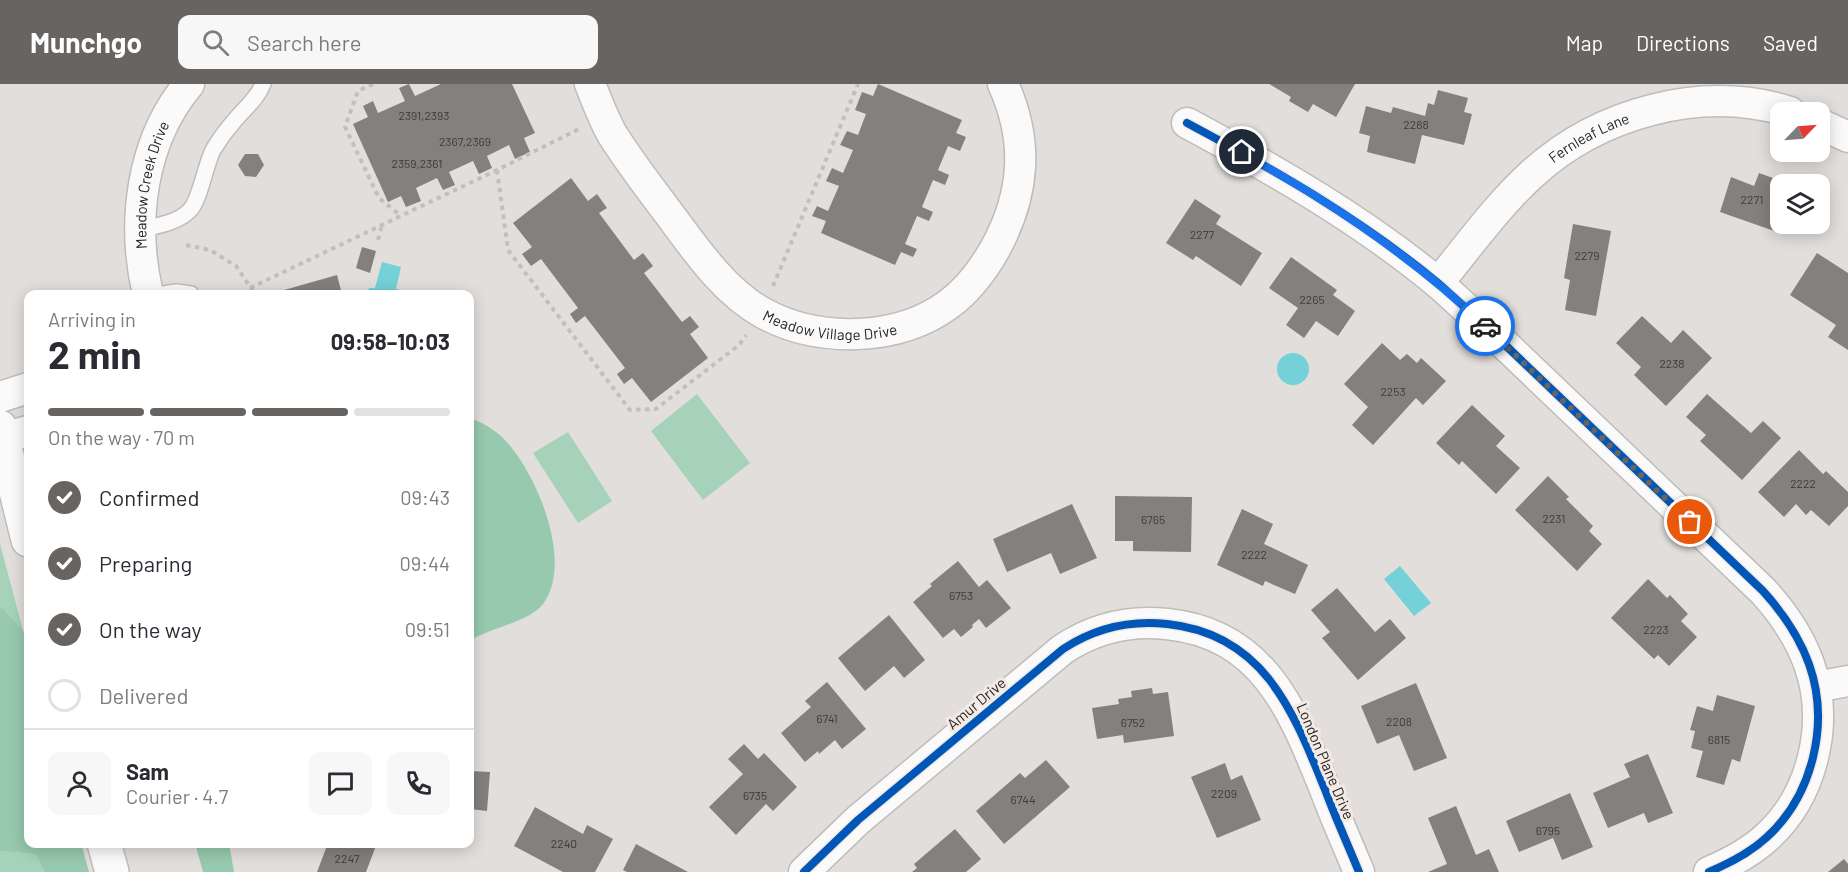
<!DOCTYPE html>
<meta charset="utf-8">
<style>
body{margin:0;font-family:Barlow,sans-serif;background:#f7f7f7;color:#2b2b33;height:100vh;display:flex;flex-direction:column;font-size:22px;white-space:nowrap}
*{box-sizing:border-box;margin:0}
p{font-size:20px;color:#7c7c81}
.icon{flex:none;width:33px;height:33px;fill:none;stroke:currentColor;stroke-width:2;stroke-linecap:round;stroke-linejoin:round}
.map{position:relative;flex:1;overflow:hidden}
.details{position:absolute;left:24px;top:206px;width:450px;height:558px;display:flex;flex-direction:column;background:#fff;border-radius:12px;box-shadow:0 3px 15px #0003}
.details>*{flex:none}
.needle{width:39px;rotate:65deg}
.fabs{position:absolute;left:1770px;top:18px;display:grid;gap:12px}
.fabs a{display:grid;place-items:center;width:60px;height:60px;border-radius:12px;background:#fff;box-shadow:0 3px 15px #0003;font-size:30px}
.pin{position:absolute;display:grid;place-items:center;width:51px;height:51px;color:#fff;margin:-26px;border:3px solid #fff;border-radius:50%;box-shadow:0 2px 6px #0007}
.courier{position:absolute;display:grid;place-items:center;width:60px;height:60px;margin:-30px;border:4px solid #1a73e8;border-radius:50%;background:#fff;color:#222;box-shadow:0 2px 8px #0007}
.head em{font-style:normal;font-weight:700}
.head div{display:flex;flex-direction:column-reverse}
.head{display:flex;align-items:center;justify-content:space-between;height:102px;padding:0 24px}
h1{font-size:39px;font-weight:700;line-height:45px}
.bar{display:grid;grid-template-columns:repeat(4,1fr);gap:9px 6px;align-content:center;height:72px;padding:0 24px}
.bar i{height:8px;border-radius:4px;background:#e1e1e2}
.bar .current{background:#686462}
.bar p{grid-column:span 4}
.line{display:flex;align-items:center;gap:15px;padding:0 24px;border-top:2px solid #e1e1e2}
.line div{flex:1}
.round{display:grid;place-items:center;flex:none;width:63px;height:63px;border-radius:12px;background:#f7f7f7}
ol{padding:0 24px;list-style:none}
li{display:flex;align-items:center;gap:18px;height:66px}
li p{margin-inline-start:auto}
li .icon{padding:6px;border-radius:50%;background:#686462;color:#fff;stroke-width:4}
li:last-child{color:#7c7c81}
li i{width:33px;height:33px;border:3px solid #e1e1e2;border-radius:50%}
header{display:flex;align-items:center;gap:36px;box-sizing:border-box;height:84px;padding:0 30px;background:#686462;color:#fff}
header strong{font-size:28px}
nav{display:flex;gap:33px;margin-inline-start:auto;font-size:21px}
.search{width:420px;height:54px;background:#f7f7f7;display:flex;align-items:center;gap:15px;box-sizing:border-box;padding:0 21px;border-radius:12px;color:#7c7c81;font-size:22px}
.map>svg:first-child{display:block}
</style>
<header>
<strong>Munchgo</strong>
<div class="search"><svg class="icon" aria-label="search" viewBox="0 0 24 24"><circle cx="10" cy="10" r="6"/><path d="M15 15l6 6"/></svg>Search here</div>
<nav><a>Map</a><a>Directions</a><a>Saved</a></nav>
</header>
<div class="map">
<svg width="1848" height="788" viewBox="0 0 1848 788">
<rect width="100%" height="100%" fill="#e2dedc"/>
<path fill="#a5d2b9" d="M 697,310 L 750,379 L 703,416 L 651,347 Z
M 568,348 L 612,417 L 578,439 L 533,369 Z
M 0,460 L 23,546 L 2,525 L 0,525 Z
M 0,767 L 35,770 L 45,788 L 0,788 Z"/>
<path fill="#97c9ae" d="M 470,334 C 481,338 492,344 501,352 C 535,384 575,478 543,520 C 528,539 490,543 470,557 Z
M 2,524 L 23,546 L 28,566 L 28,759 L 81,759 L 89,788 L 45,788 L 35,770 L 0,767 L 0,525 Z
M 195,759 L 229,759 L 234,788 L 203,788 Z"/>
<path fill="#73d1d7" d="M 382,178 L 401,183 L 396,205 L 401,206 L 400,210 L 367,210 L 369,204 L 375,204 Z
M1277 285a16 16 0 1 1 32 0a16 16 0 1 1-32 0Z
M 1400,482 L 1431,519 L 1414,532 L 1384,495 Z"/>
<path fill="#83807e" d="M 409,0 L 415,12 L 441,0 L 512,0 L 535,49 L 524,54 L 530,68 L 515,75 L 509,61 L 487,72 L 492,84 L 479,90 L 473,77 L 449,88 L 455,101 L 443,106 L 437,94 L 416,104 L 421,117 L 406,123 L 401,112 L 388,118 L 353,40 L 368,33 L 363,22 L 373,17 L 378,29 L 405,17 L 399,4 Z
M 878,0 L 962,36 L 956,49 L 966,53 L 960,67 L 948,62 L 938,86 L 949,91 L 945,101 L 933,96 L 922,123 L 933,128 L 929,137 L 917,132 L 905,160 L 917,165 L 913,173 L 901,168 L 895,181 L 821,149 L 826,137 L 812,132 L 817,122 L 828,127 L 839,102 L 826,97 L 832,84 L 843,89 L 853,66 L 840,61 L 847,47 L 858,51 L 866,30 L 855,26 L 862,8 L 873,12 Z
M 1269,0 L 1355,0 L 1336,33 L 1313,20 L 1308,28 L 1289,17 L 1291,13 Z
M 1438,6 L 1468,14 L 1464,28 L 1472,30 L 1464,61 L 1422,51 L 1415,80 L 1367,68 L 1370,52 L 1359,49 L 1366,22 L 1391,29 L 1393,23 L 1425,32 L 1428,19 L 1434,21 Z
M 245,70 L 258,70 L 264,81 L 256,93 L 245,92 L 238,81 Z
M 1759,89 L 1790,100 L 1780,100 L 1780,140 L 1787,140 L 1783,150 L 1720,128 L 1731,93 L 1754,102 Z
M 571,94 L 588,117 L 597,110 L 607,124 L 599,129 L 634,176 L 643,169 L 653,182 L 644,189 L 682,238 L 690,232 L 699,243 L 690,250 L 708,274 L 651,318 L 632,294 L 624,300 L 617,290 L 625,284 L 585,232 L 576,239 L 570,230 L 578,224 L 541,175 L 531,182 L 522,170 L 532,163 L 513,139 Z
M 1195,115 L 1221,132 L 1216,140 L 1262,169 L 1241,202 L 1196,172 L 1193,176 L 1166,159 Z
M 1573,140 L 1611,147 L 1596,232 L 1565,226 L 1570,196 L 1564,194 Z
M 362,163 L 376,167 L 370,189 L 356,184 Z
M 1817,169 L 1848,189 L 1848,266 L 1828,253 L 1836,241 L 1790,211 Z
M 1291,173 L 1337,206 L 1333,211 L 1355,227 L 1338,252 L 1316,237 L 1304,254 L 1286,241 L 1298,224 L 1269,204 Z
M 337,191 L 342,210 L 278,210 L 277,208 Z
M 1642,232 L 1671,259 L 1683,246 L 1712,274 L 1666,322 L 1634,291 L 1641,283 L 1616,259 Z
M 1382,259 L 1400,276 L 1407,270 L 1417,279 L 1421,274 L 1446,297 L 1423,321 L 1416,314 L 1373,361 L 1352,341 L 1368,323 L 1344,300 Z
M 1707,310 L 1751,349 L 1763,337 L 1781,354 L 1742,396 L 1700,357 L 1706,351 L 1686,333 Z
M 1472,321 L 1505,352 L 1496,362 L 1520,384 L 1496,410 L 1462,377 L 1459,381 L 1436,359 Z
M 1799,366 L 1823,390 L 1826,387 L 1848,408 L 1848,422 L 1829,442 L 1811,426 L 1806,431 L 1796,420 L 1784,433 L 1758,408 Z
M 1548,392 L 1569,413 L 1566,415 L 1593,442 L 1589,447 L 1602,460 L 1577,487 L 1515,426 Z
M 1115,412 L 1192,413 L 1191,468 L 1133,467 L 1133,457 L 1115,457 Z
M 1072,420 L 1097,474 L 1060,490 L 1051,469 L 1007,488 L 993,455 Z
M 1242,425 L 1273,440 L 1264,460 L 1308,481 L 1295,510 L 1265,497 L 1263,502 L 1217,481 Z
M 958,477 L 979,503 L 987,496 L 1011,524 L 986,544 L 979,535 L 972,541 L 973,543 L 961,553 L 954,545 L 943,554 L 913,518 L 932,502 L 930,500 Z
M 1648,495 L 1667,514 L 1670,511 L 1688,530 L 1681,537 L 1697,553 L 1669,582 L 1658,571 L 1654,575 L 1611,534 Z
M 1337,504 L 1375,548 L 1390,535 L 1406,554 L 1358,596 L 1322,554 L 1330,548 L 1311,526 Z
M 889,531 L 925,576 L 904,594 L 894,582 L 865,607 L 838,574 Z
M 827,598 L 866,645 L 842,665 L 835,656 L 819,670 L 818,667 L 805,678 L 781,649 L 811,623 L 805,617 Z
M 1416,599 L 1447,674 L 1414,687 L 1399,651 L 1377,660 L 1361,622 Z
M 1152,604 L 1153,610 L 1168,608 L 1174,652 L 1124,659 L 1123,651 L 1097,655 L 1092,624 L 1119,620 L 1118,615 L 1132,613 L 1131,607 Z
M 1717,611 L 1755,622 L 1740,678 L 1732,675 L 1724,701 L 1696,693 L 1703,667 L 1691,664 L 1695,647 L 1690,646 L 1697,622 L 1713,627 Z
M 744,660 L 758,675 L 764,669 L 797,703 L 773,727 L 766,720 L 736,751 L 709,723 L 743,690 L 728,675 Z
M 1648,670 L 1673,729 L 1648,739 L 1644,729 L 1608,744 L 1593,709 L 1630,693 L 1624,680 Z
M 1046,676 L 1070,703 L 1004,760 L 976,727 L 1020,689 L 1025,694 Z
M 1225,679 L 1231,696 L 1242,691 L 1261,736 L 1217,754 L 1191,693 Z
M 470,687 L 490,688 L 487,727 L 470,725 Z
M 1570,709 L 1593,763 L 1562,776 L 1553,754 L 1519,768 L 1506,737 Z
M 1456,722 L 1476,771 L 1489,765 L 1499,788 L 1428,788 L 1447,780 L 1428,734 Z
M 535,723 L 583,750 L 587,741 L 613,755 L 595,788 L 563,788 L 514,762 Z
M 955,745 L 981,775 L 966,788 L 912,788 L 917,784 L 914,780 Z
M 328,759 L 377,759 L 366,788 L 317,788 Z
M 636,760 L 688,788 L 627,788 L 623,786 Z
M 1844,775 L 1848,780 L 1848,788 L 1828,788 Z"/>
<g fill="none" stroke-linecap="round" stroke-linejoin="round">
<defs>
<path id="lane" d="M 139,146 C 156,142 178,139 190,126 C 200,116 205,82 213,66 C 219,56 227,45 235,36 C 245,24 257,15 263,0
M 164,210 L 176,208 L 191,210"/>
<g id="street">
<path id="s1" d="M 590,0 C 597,17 603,34 612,50 C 629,77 648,102 667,127 C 694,163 723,207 763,229 C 818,259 898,258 949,220 C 968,206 983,186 995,165 C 1025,110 1029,57 1003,0"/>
<path d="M 1187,39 C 1275,86 1362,136 1438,199 C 1452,211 1465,224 1479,236 L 1763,507 C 1783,529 1799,552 1809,580 C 1830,639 1813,711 1767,753 C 1750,769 1730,779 1709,788"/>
<path d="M 1820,40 L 1848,53"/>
<path id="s2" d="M 1438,199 C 1468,163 1496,123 1531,91 C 1598,29 1702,0 1790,28"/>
<path id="s3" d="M 148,210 C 131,139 141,57 189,0"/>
<path d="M 0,313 L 28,304"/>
<path d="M 3,354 L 28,347"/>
<path d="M 1816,603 L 1848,597"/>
<path d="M 804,788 L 858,736 L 1063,565 C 1095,544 1130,536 1167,540 C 1265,550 1294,629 1326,708 C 1336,735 1348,761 1359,788"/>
</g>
<path id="primary" d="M 0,343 L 28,456
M 104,759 L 112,788"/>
</defs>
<use href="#lane" stroke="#c0bcba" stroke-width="18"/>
<use href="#street" stroke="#c0bcba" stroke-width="33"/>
<use href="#primary" stroke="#c0bcba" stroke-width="36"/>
<path stroke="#c1c0bf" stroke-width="4" stroke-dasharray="4.5 4.5" stroke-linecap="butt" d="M 373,0 L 358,7 L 345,43 L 379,114 L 401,132
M 497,86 L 508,166 L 630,326 L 656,325 L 739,261 L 746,251
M 378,156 L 382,141
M 186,161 L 210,166 L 236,182 L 255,210
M 773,202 L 858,0
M 250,204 L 497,86 L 579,45"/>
<use href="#lane" stroke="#fbfafa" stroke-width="15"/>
<use href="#street" stroke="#fbfafa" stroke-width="30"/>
<use href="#primary" stroke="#fbfafa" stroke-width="33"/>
<defs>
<path id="cycleway" d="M 1187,39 C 1275,86 1362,136 1438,199 C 1452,211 1465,224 1479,236 L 1763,507 C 1783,529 1799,552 1809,580 C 1830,639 1813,711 1767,753 C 1750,769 1730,779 1709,788
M 804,788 L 858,736 L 1063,565 C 1095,544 1130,536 1167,540 C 1265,550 1294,629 1326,708 C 1336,735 1348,761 1359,788"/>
</defs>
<use href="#cycleway" stroke="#f3eae5" stroke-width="11"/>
<use href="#cycleway" stroke="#0057b8" stroke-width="8"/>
</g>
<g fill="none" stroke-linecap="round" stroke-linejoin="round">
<path stroke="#686462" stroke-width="6" stroke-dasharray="0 10.8" d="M 1485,242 L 1690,438"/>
<path stroke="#1a73e8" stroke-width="8" d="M 1242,68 C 1266,84 1292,97 1317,113 C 1377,151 1434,193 1485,242"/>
</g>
<g text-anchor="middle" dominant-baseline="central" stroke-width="6" stroke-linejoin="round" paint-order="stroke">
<g font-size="12" fill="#3d3a38">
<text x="424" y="31">2391,2393</text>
<text x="1416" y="40">2288</text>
<text x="465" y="57">2367,2369</text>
<text x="417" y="79">2359,2361</text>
<text x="1752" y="115">2271</text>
<text x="1202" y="150">2277</text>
<text x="1587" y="171">2279</text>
<text x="1312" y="215">2265</text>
<text x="1672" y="279">2238</text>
<text x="1393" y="307">2253</text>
<text x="1803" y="399">2222</text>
<text x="1554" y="434">2231</text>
<text x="1153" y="435">6765</text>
<text x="1254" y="470">2222</text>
<text x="961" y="511">6753</text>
<text x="1656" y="545">2223</text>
<text x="827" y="634">6741</text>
<text x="1399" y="637">2208</text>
<text x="1133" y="638">6752</text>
<text x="1719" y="655">6815</text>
<text x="1224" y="709">2209</text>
<text x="755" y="711">6735</text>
<text x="1023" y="715">6744</text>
<text x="1548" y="746">6795</text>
<text x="564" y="759">2240</text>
<text x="347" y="774">2247</text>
</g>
<g font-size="15" fill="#262321" stroke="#f3eae5">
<text stroke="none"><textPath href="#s2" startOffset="212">Fernleaf Lane</textPath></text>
<text stroke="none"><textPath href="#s3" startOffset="111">Meadow Creek Drive</textPath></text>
<text stroke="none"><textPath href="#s1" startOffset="360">Meadow Village Drive</textPath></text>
<text transform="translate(976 619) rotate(-40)">Amur Drive</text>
<text transform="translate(1326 677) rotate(67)">London Plane Drive</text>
</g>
</g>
</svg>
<div class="fabs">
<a><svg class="needle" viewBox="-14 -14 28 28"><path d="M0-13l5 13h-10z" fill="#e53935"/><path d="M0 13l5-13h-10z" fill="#7c7c81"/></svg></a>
<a><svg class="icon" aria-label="layers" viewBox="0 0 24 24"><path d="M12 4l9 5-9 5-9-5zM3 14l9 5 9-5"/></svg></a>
</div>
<div class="pin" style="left:1690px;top:438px;background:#ea580c"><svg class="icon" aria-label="bag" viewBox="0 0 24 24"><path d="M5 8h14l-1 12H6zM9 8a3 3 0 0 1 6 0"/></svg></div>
<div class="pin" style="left:1242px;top:68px;background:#1f2937"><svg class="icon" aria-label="home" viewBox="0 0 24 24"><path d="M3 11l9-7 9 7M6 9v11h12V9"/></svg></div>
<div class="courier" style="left:1485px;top:242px"><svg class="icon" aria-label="car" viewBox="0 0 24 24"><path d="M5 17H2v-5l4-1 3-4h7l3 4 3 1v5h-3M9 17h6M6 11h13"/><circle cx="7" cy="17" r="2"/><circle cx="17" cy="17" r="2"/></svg></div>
<section class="details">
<div class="head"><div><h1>2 min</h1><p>Arriving in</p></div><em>09:58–10:03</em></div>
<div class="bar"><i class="current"></i><i class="current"></i><i class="current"></i><i></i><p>On the way · 70 m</p></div>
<ol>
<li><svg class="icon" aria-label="check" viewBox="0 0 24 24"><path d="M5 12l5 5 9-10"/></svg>Confirmed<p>09:43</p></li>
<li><svg class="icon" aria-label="check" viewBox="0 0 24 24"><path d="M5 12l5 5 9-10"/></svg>Preparing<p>09:44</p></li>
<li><svg class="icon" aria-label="check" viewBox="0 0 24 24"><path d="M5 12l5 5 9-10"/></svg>On the way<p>09:51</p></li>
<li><i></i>Delivered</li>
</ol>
<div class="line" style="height:108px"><a class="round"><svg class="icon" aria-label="person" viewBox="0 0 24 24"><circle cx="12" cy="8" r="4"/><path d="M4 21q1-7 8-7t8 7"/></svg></a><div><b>Sam</b><p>Courier · 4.7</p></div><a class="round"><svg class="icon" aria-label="chat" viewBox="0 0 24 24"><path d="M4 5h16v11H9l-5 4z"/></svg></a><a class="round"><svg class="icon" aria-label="phone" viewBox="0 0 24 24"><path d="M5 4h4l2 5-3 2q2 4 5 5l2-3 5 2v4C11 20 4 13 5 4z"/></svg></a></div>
</section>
</div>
